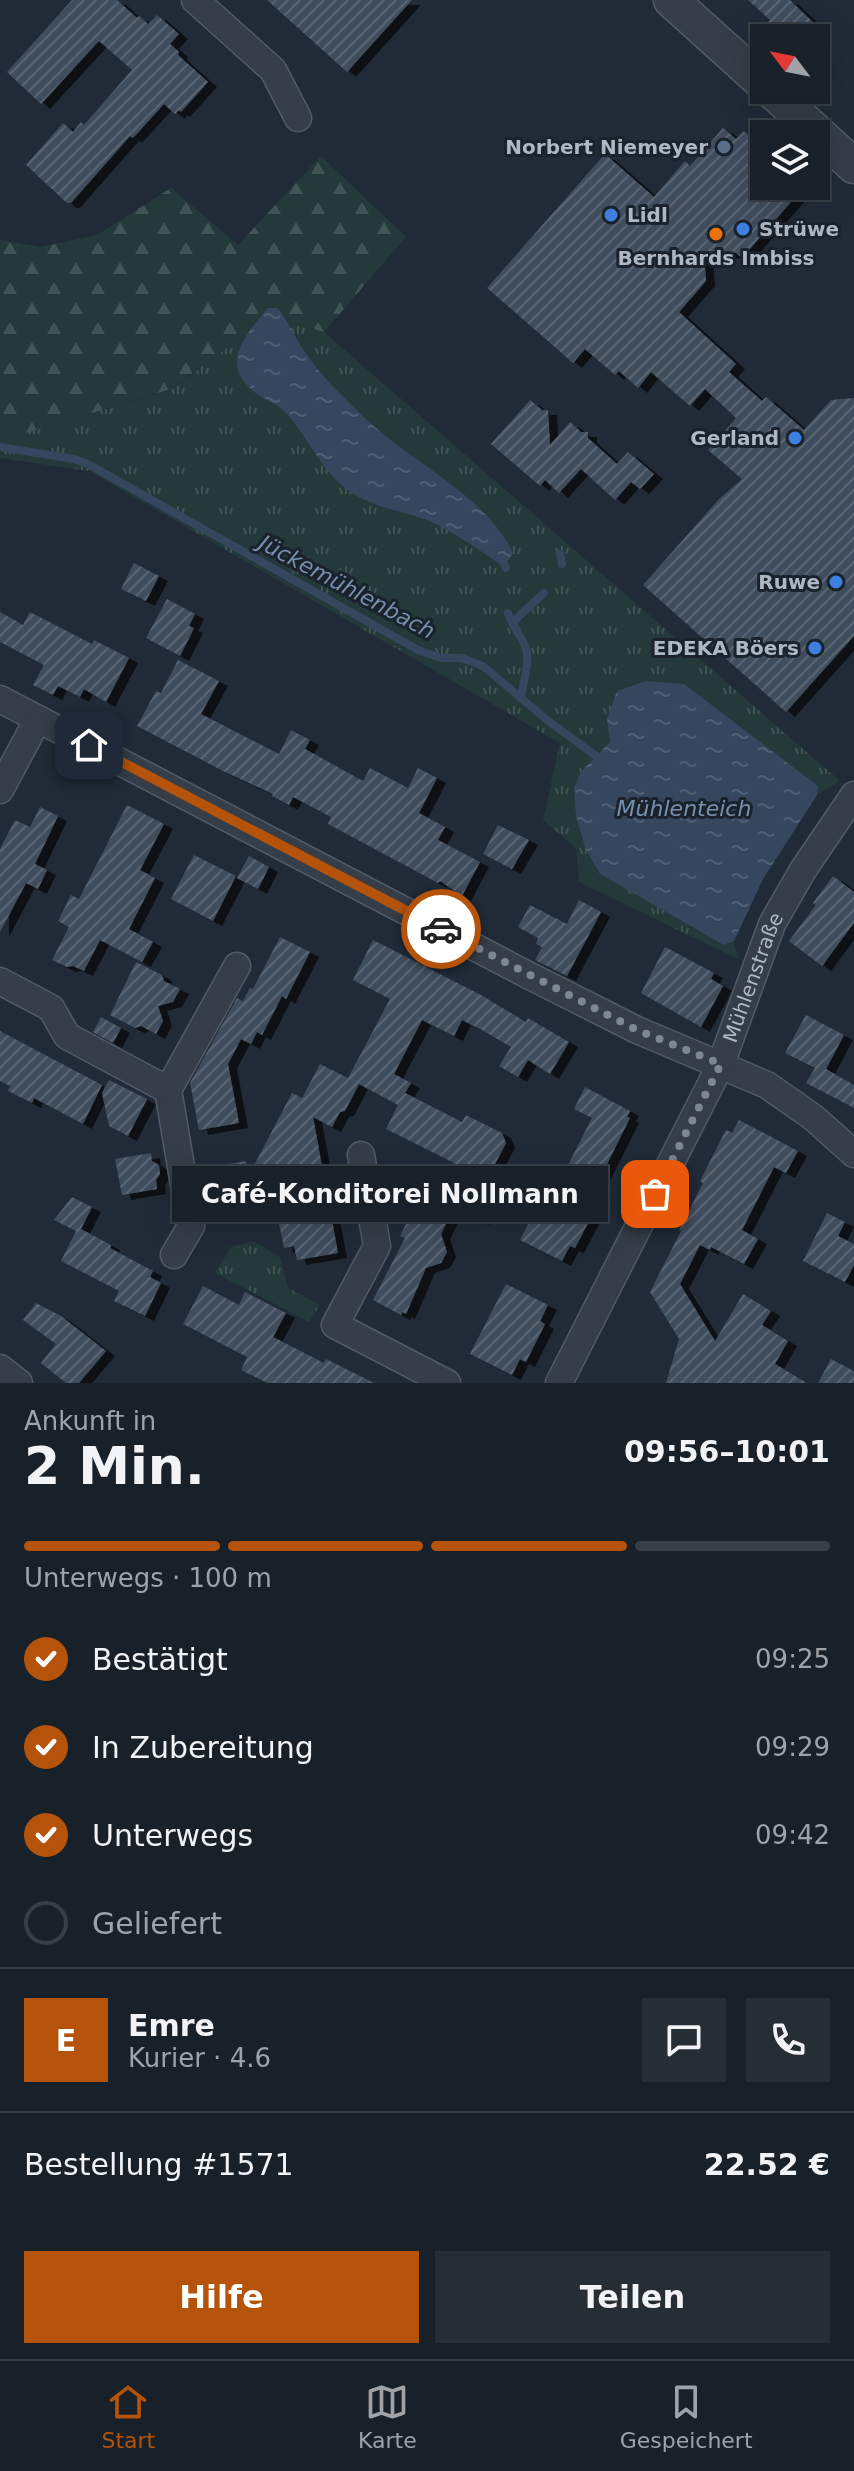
<!DOCTYPE html>
<html lang="de">
<meta charset="utf-8">
<style>
body{margin:0;font-family:"DejaVu Sans",sans-serif;background:#252d35;color:#f1f3f6;height:100vh;display:flex;flex-direction:column;font-size:30px;white-space:nowrap}
*{box-sizing:border-box;margin:0}
p{font-size:26px;color:#9fa3a8}
.icon{flex:none;width:44px;height:44px;fill:none;stroke:currentColor;stroke-width:2;stroke-linecap:round;stroke-linejoin:round}
.map{position:relative;height:1383px;overflow:hidden}
.side{display:flex;flex-direction:column;background:#182029;flex:1}
.side>*{flex:none}
.needle{width:52px;rotate:302deg}
.buttons{position:absolute;left:750px;top:24px;display:grid;gap:16px}
.buttons a{display:grid;place-items:center;width:80px;height:80px;border-radius:0px;background:#182029;box-shadow:0 8px 32px #0002,0 0 0 2px #363e46;font-size:40px}
.pin{position:absolute;display:grid;place-items:center;width:68px;height:68px;color:#fff;margin:-34px;border-radius:16px;box-shadow:0 4px 12px #0006}
.courier{position:absolute;display:grid;place-items:center;width:80px;height:80px;margin:-40px;border:6px solid #b45309;border-radius:50%;background:#fff;color:#222;box-shadow:0 2px 10px #0007}
.bubble{position:absolute;height:56px;border-radius:0px;background:#182029;box-shadow:0 8px 32px #0002,0 0 0 2px #363e46;font-size:26px;font-weight:700;line-height:56px;text-align:center}
.head em{font-style:normal;font-weight:700}
.head div{display:flex;flex-direction:column-reverse}
.head{display:flex;align-items:center;justify-content:space-between;height:136px;padding:0 24px}
h1{font-size:52px;font-weight:700;line-height:60px}
.bar{display:grid;grid-template-columns:repeat(4,1fr);gap:12px 8px;align-content:center;height:96px;padding:0 24px}
.bar i{height:10px;border-radius:6px;background:#363e46}
.bar .selected{background:#b45309}
.bar p{grid-column:span 4}
.line{display:flex;align-items:center;gap:20px;padding:0 24px;border-top:2px solid #363e46}
.line div{flex:1}
.round{display:grid;place-items:center;flex:none;width:84px;height:84px;border-radius:0px;background:#252d35}
ol{padding:0 24px;list-style:none}
li{display:flex;align-items:center;gap:24px;height:88px}
li p{margin-inline-start:auto}
li .icon{padding:8px;border-radius:50%;background:#b45309;color:#fff;stroke-width:4}
li:last-child{color:#9fa3a8}
li i{width:44px;height:44px;border:4px solid #363e46;border-radius:50%}
.button{display:flex;gap:16px;margin-top:auto;padding:16px 24px}
.button a{flex:1;height:92px;border-radius:0px;background:#b45309;color:#fff;font-size:32px;font-weight:700;line-height:92px;text-align:center}
.button a+a{background:#252d35;color:#f1f3f6}
.menu{display:flex;justify-content:space-around;align-items:center;height:112px;border-top:2px solid #363e46;background:#182029;font-size:22px;color:#9fa3a8}
.menu a{display:grid;justify-items:center;gap:4px}
.menu .selected{color:#b45309}
.map>svg:first-child{display:block}
</style>
<div class="map">
<svg width="854" height="1383" viewBox="0 0 854 1383">
<defs>
<pattern id="grass-tufts" width="24" height="20" patternUnits="userSpaceOnUse" patternTransform="scale(2)"><rect width="24" height="20" fill="#23393a"/><path d="M3 7l-1-3M5 7V3M7 7l1-3M15 17l-1-3M17 17v-4M19 17l1-3" fill="none" stroke="#405455"/></pattern>
<pattern id="forest-firs" width="22" height="20" patternUnits="userSpaceOnUse" patternTransform="scale(2)"><rect width="22" height="20" fill="#23393a"/><path d="M5 1l3.5 6h-7zM16 11l3.5 6h-7z" fill="#405455"/></pattern>
<pattern id="water-ripples" width="26" height="14" patternUnits="userSpaceOnUse" patternTransform="scale(2)"><rect width="26" height="14" fill="#34475f"/><path d="M2 4q2-2 4 0t4 0M15 11q2-2 4 0t4 0" fill="none" stroke="#4f5f74"/></pattern>
<pattern id="building-hatch" width="6" height="6" patternUnits="userSpaceOnUse" patternTransform="scale(2)"><rect width="6" height="6" fill="#414e5c"/><path d="M-1 1l2-2M0 6l6-6M5 7l2-2" fill="none" stroke="#5a6572"/></pattern>
<filter id="shadow"><feDropShadow dx="9" dy="5" stdDeviation="0" flood-color="#0009"/></filter>
</defs>
<rect width="100%" height="100%" fill="#202b37"/>
<path fill="url(#grass-tufts)" d="M 268,308 L 288,321 L 324,332 L 840,781 L 817,795 L 763,879 L 734,941 L 738,959 L 579,882 L 576,848 L 543,820 L 560,743 L 89,471 L 0,458 L 0,441 L 172,389 L 248,332 Z
M 253,1241 L 280,1257 L 288,1288 L 320,1305 L 309,1322 L 215,1273 L 231,1247 Z"/>
<path fill="url(#forest-firs)" d="M 321,156 L 406,237 L 324,332 L 288,321 L 277,308 L 268,308 L 248,332 L 171,389 L 0,441 L 0,240 L 41,247 L 97,235 L 171,188 L 238,245 Z"/>
<path fill="url(#water-ripples)" d="M 268,308 L 278,308 C 288,321 294,335 303,349 C 319,374 344,398 365,418 C 410,462 485,494 513,553 L 507,562 L 500,564 C 477,549 453,531 427,520 C 400,510 372,508 348,490 C 322,471 308,438 287,414 C 279,405 267,401 257,394 C 218,365 244,337 268,308 Z
M 646,681 L 684,684 L 818,786 L 817,795 L 763,879 L 734,941 L 724,945 L 600,874 L 585,847 L 576,816 L 574,788 L 580,773 L 610,742 L 607,719 L 617,691 Z"/>
<g fill="none" stroke-linecap="round" stroke-linejoin="round">
<path stroke="#34475f" stroke-width="8" d="M 0,447 L 74,459 L 88,464 L 418,650 L 441,658 L 462,658 L 483,666 L 547,720 L 603,761
M 560,554 L 562,564
M 504,564 L 506,568
M 508,613 C 512,626 522,636 526,649 C 530,663 523,683 521,697
M 513,625 L 518,617 L 544,593"/>
</g>
<path fill="url(#building-hatch)" filter="url(#shadow)" d="M 72,0 L 117,0 L 137,18 L 139,16 L 148,24 L 157,15 L 179,34 L 170,44 L 179,52 L 178,55 L 208,82 L 181,112 L 179,110 L 175,114 L 164,104 L 133,138 L 130,136 L 71,203 L 67,203 L 26,165 L 63,123 L 73,132 L 81,122 L 84,125 L 132,70 L 99,41 L 41,104 L 7,72 Z
M 267,0 L 412,0 L 347,72 Z
M 748,0 L 790,0 L 819,28 L 810,38 L 754,38 L 770,20 Z
M 723,128 L 736,139 L 744,131 L 764,148 L 764,186 L 805,186 L 742,258 L 736,253 L 704,255 L 706,281 L 679,312 L 736,364 L 729,372 L 762,401 L 766,397 L 804,430 L 831,400 L 854,398 L 854,636 L 786,712 L 643,585 L 719,499 L 742,479 L 708,450 L 736,418 L 705,389 L 690,406 L 651,372 L 638,388 L 619,371 L 615,375 L 585,349 L 573,363 L 487,288 L 605,154 L 654,197 L 685,161 L 690,166 Z
M 530,400 L 542,410 L 548,410 L 550,445 L 570,422 L 581,432 L 588,432 L 588,438 L 617,464 L 628,452 L 654,474 L 640,489 L 631,482 L 615,500 L 581,469 L 559,493 L 545,480 L 540,486 L 491,444 Z
M 134,563 L 159,576 L 146,601 L 121,589 Z
M 167,599 L 195,614 L 189,626 L 194,628 L 180,656 L 146,638 Z
M 0,612 L 23,625 L 30,612 L 92,644 L 94,640 L 129,658 L 106,702 L 84,689 L 80,697 L 58,686 L 53,695 L 33,685 L 44,665 L 0,642 Z
M 178,660 L 219,681 L 201,714 L 279,754 L 291,730 L 310,740 L 305,749 L 363,781 L 370,768 L 408,788 L 418,768 L 437,778 L 419,813 L 445,827 L 438,840 L 480,862 L 462,896 L 440,881 L 438,883 L 328,824 L 331,817 L 293,797 L 289,805 L 272,796 L 273,794 L 223,771 L 137,726 L 156,691 L 161,693 Z
M 127,805 L 164,824 L 140,870 L 155,878 L 129,929 L 153,942 L 142,962 L 100,940 L 84,971 L 73,966 L 67,967 L 52,960 L 69,927 L 58,921 L 71,895 L 79,899 Z
M 40,807 L 58,816 L 35,864 L 47,870 L 38,889 L 26,883 L 0,932 L 0,849 L 15,820 L 30,827 Z
M 498,825 L 529,840 L 512,869 L 483,854 Z
M 194,855 L 236,876 L 213,921 L 171,899 Z
M 249,856 L 269,867 L 258,889 L 237,878 Z
M 833,876 L 854,892 L 854,923 L 822,966 L 789,941 L 816,905 L 813,903 Z
M 579,900 L 601,912 L 567,976 L 535,960 L 542,947 L 536,944 L 538,938 L 518,927 L 530,905 L 567,924 Z
M 280,937 L 310,952 L 286,999 L 282,996 L 262,1035 L 257,1032 L 251,1044 L 241,1039 L 228,1064 L 239,1123 L 199,1130 L 190,1083 L 237,998 L 243,1001 L 250,988 L 253,989 Z
M 373,940 L 481,995 L 526,1022 L 528,1018 L 569,1042 L 550,1074 L 528,1060 L 518,1077 L 499,1066 L 511,1047 L 482,1030 L 462,1020 L 454,1036 L 422,1020 L 394,1074 L 411,1083 L 405,1093 L 462,1122 L 466,1115 L 502,1133 L 506,1143 L 481,1191 L 492,1197 L 480,1220 L 455,1207 L 441,1234 L 447,1252 L 441,1263 L 426,1268 L 406,1314 L 402,1312 L 401,1315 L 373,1300 L 405,1238 L 400,1236 L 412,1212 L 392,1202 L 403,1182 L 436,1198 L 454,1163 L 386,1129 L 398,1105 L 359,1084 L 345,1111 L 340,1112 L 332,1127 L 313,1117 L 338,1253 L 297,1260 L 294,1246 L 284,1248 L 273,1194 L 213,1205 L 206,1168 L 246,1161 L 248,1177 L 292,1093 L 302,1098 L 320,1064 L 348,1078 L 390,999 L 353,980 Z
M 665,947 L 714,973 L 711,979 L 723,986 L 701,1027 L 641,993 Z
M 136,962 L 162,975 L 164,981 L 180,989 L 173,1002 L 158,1006 L 163,1021 L 156,1034 L 141,1026 L 135,1028 L 110,1015 Z
M 806,1015 L 844,1035 L 826,1069 L 854,1085 L 854,1108 L 806,1083 L 815,1068 L 785,1053 Z
M 101,1017 L 121,1028 L 113,1043 L 93,1032 Z
M 0,1031 L 102,1085 L 83,1124 L 34,1098 L 32,1103 L 8,1091 L 10,1086 L 0,1081 Z
M 109,1080 L 147,1099 L 128,1136 L 109,1126 L 102,1093 Z
M 585,1087 L 630,1111 L 627,1117 L 630,1118 L 594,1190 L 597,1192 L 589,1207 L 595,1210 L 575,1248 L 570,1246 L 562,1261 L 520,1240 L 555,1171 L 563,1175 L 592,1118 L 574,1109 Z
M 739,1120 L 798,1151 L 786,1173 L 774,1167 L 742,1230 L 758,1239 L 744,1264 L 711,1247 L 710,1250 L 700,1245 L 680,1284 L 715,1341 L 743,1294 L 771,1311 L 762,1325 L 788,1341 L 775,1364 L 807,1383 L 666,1383 L 679,1339 L 650,1292 L 681,1231 L 679,1230 L 703,1183 L 700,1181 L 726,1130 L 732,1133 Z
M 151,1153 L 152,1161 L 159,1165 L 160,1174 L 156,1180 L 157,1189 L 122,1195 L 115,1159 Z
M 72,1197 L 92,1207 L 81,1229 L 111,1245 L 110,1248 L 153,1271 L 150,1277 L 161,1283 L 145,1316 L 114,1301 L 119,1291 L 61,1261 L 76,1231 L 54,1220 Z
M 827,1213 L 845,1222 L 838,1236 L 854,1244 L 854,1265 L 845,1282 L 803,1261 Z
M 506,1284 L 548,1305 L 540,1321 L 545,1324 L 526,1362 L 520,1359 L 512,1375 L 470,1354 Z
M 203,1286 L 239,1305 L 245,1292 L 286,1313 L 273,1337 L 324,1363 L 326,1359 L 374,1383 L 267,1383 L 241,1370 L 247,1357 L 183,1324 Z
M 36,1303 L 61,1316 L 106,1351 L 79,1383 L 66,1383 L 41,1363 L 56,1344 L 23,1320 Z
M 831,1359 L 854,1371 L 854,1383 L 818,1383 Z"/>
<g fill="none" stroke-linecap="round" stroke-linejoin="round">
<defs>
<g id="minor">
<path d="M 195,0 L 273,70 L 298,118"/>
<path d="M 0,699 L 524,973 L 637,1030 L 767,1085 L 814,1118 L 854,1154"/>
<path d="M 0,790 L 38,719"/>
<path d="M 0,981 L 51,1008 L 67,1036 L 168,1090 L 191,1226 L 174,1255"/>
<path d="M 168,1090 L 237,966"/>
<path d="M 361,1155 L 377,1246 L 335,1325 L 447,1383"/>
<path d="M 0,1368 L 19,1383"/>
<path id="s1" d="M 559,1383 L 721,1064 L 772,924 L 803,870 L 854,795"/>
</g>
<path id="tertiary" d="M 671,0 L 764,84
M 771,90 L 854,166"/>
</defs>
<use href="#minor" stroke="#515b66" stroke-width="29"/>
<use href="#tertiary" stroke="#515b66" stroke-width="37"/>
<use href="#minor" stroke="#343d48" stroke-width="26"/>
<use href="#tertiary" stroke="#343d48" stroke-width="34"/>
</g>
<g fill="none" stroke-linecap="round" stroke-linejoin="round">
<path stroke="#7c8793" stroke-width="8" stroke-dasharray="0 14.4" d="M 441,929 L 637,1030 L 721,1064 L 655,1194"/>
<path stroke="#b45309" stroke-width="10" d="M 89,745 L 441,929"/>
</g>
<circle fill="#5c6f8a" stroke="#1a222c" stroke-width="3" cx="724" cy="147" r="8"/>
<g fill="#3f7fe0" stroke="#1a222c" stroke-width="3">
<circle cx="611" cy="215" r="8"/>
<circle cx="743" cy="229" r="8"/>
<circle cx="795" cy="438" r="8"/>
<circle cx="836" cy="582" r="8"/>
<circle cx="815" cy="648" r="8"/>
</g>
<circle fill="#e8710a" stroke="#1a222c" stroke-width="3" cx="716" cy="234" r="8"/>
<g text-anchor="middle" dominant-baseline="central" stroke-width="6" stroke-linejoin="round" paint-order="stroke">
<g font-size="20" font-weight="bold" fill="#aeb8c5" stroke="#1a222c" text-anchor="end">
<text x="708" y="147">Norbert Niemeyer</text>
<text x="627" y="215" text-anchor="start">Lidl</text>
<text x="759" y="229" text-anchor="start">Strüwe</text>
<text x="716" y="258" text-anchor="middle">Bernhards Imbiss</text>
<text x="779" y="438">Gerland</text>
<text x="820" y="582">Ruwe</text>
<text x="799" y="648">EDEKA Böers</text>
</g>
<g font-size="20" fill="#aeb8c5" stroke="#1a222c">
<text stroke="none"><textPath href="#s1" startOffset="450">Mühlenstraße</textPath></text>
</g>
<g font-size="22" font-style="italic" fill="#768fad" stroke="#1a222c">
<text transform="translate(347 587) rotate(28)">Jückemühlenbach</text>
<text x="684" y="808">Mühlenteich</text>
</g>
</g>
</svg>
<div class="buttons">
<a><svg class="needle" viewBox="-14 -14 28 28"><path d="M0-13l5 13h-10z" fill="#e53935"/><path d="M0 13l5-13h-10z" fill="#9fa3a8"/></svg></a>
<a><svg class="icon" aria-label="layers" viewBox="0 0 24 24"><path d="M12 4l9 5-9 5-9-5zM3 14l9 5 9-5"/></svg></a>
</div>
<div class="pin" style="left:655px;top:1194px;background:#ea580c"><svg class="icon" aria-label="bag" viewBox="0 0 24 24"><path d="M5 8h14l-1 12H6zM9 8a3 3 0 0 1 6 0"/></svg></div>
<div class="pin" style="left:89px;top:745px;background:#1f2937"><svg class="icon" aria-label="home" viewBox="0 0 24 24"><path d="M3 11l9-7 9 7M6 9v11h12V9"/></svg></div>
<div class="courier" style="left:441px;top:929px"><svg class="icon" aria-label="car" viewBox="0 0 24 24"><path d="M5 17H2v-5l4-1 3-4h7l3 4 3 1v5h-3M9 17h6M6 11h13"/><circle cx="7" cy="17" r="2"/><circle cx="17" cy="17" r="2"/></svg></div>
<div class="bubble" style="left:172px;top:1166px;width:436px">Café-Konditorei Nollmann</div>
</div>
<section class="side">
<div class="head"><div><h1>2 Min.</h1><p>Ankunft in</p></div><em>09:56–10:01</em></div>
<div class="bar"><i class="selected"></i><i class="selected"></i><i class="selected"></i><i></i><p>Unterwegs · 100 m</p></div>
<ol>
<li><svg class="icon" aria-label="check" viewBox="0 0 24 24"><path d="M5 12l5 5 9-10"/></svg>Bestätigt<p>09:25</p></li>
<li><svg class="icon" aria-label="check" viewBox="0 0 24 24"><path d="M5 12l5 5 9-10"/></svg>In Zubereitung<p>09:29</p></li>
<li><svg class="icon" aria-label="check" viewBox="0 0 24 24"><path d="M5 12l5 5 9-10"/></svg>Unterwegs<p>09:42</p></li>
<li><i></i>Geliefert</li>
</ol>
<div class="line" style="height:144px"><b class="round" style="background:#b45309;color:#fff">E</b><div><b>Emre</b><p>Kurier · 4.6</p></div><a class="round"><svg class="icon" aria-label="chat" viewBox="0 0 24 24"><path d="M4 5h16v11H9l-5 4z"/></svg></a><a class="round"><svg class="icon" aria-label="phone" viewBox="0 0 24 24"><path d="M5 4h4l2 5-3 2q2 4 5 5l2-3 5 2v4C11 20 4 13 5 4z"/></svg></a></div>
<div class="line" style="height:104px"><div>Bestellung #1571</div><b>22.52 €</b></div>
<div class="button"><a>Hilfe</a><a>Teilen</a></div>
</section>
<nav class="menu">
<a class="selected"><svg class="icon" aria-label="home" viewBox="0 0 24 24"><path d="M3 11l9-7 9 7M6 9v11h12V9"/></svg>Start</a>
<a><svg class="icon" aria-label="map" viewBox="0 0 24 24"><path d="M3 6l6-2 6 2 6-2v14l-6 2-6-2-6 2zM9 4v14M15 6v14"/></svg>Karte</a>
<a><svg class="icon" aria-label="saved" viewBox="0 0 24 24"><path d="M7 4h10v16l-5-4-5 4z"/></svg>Gespeichert</a>
</nav>
